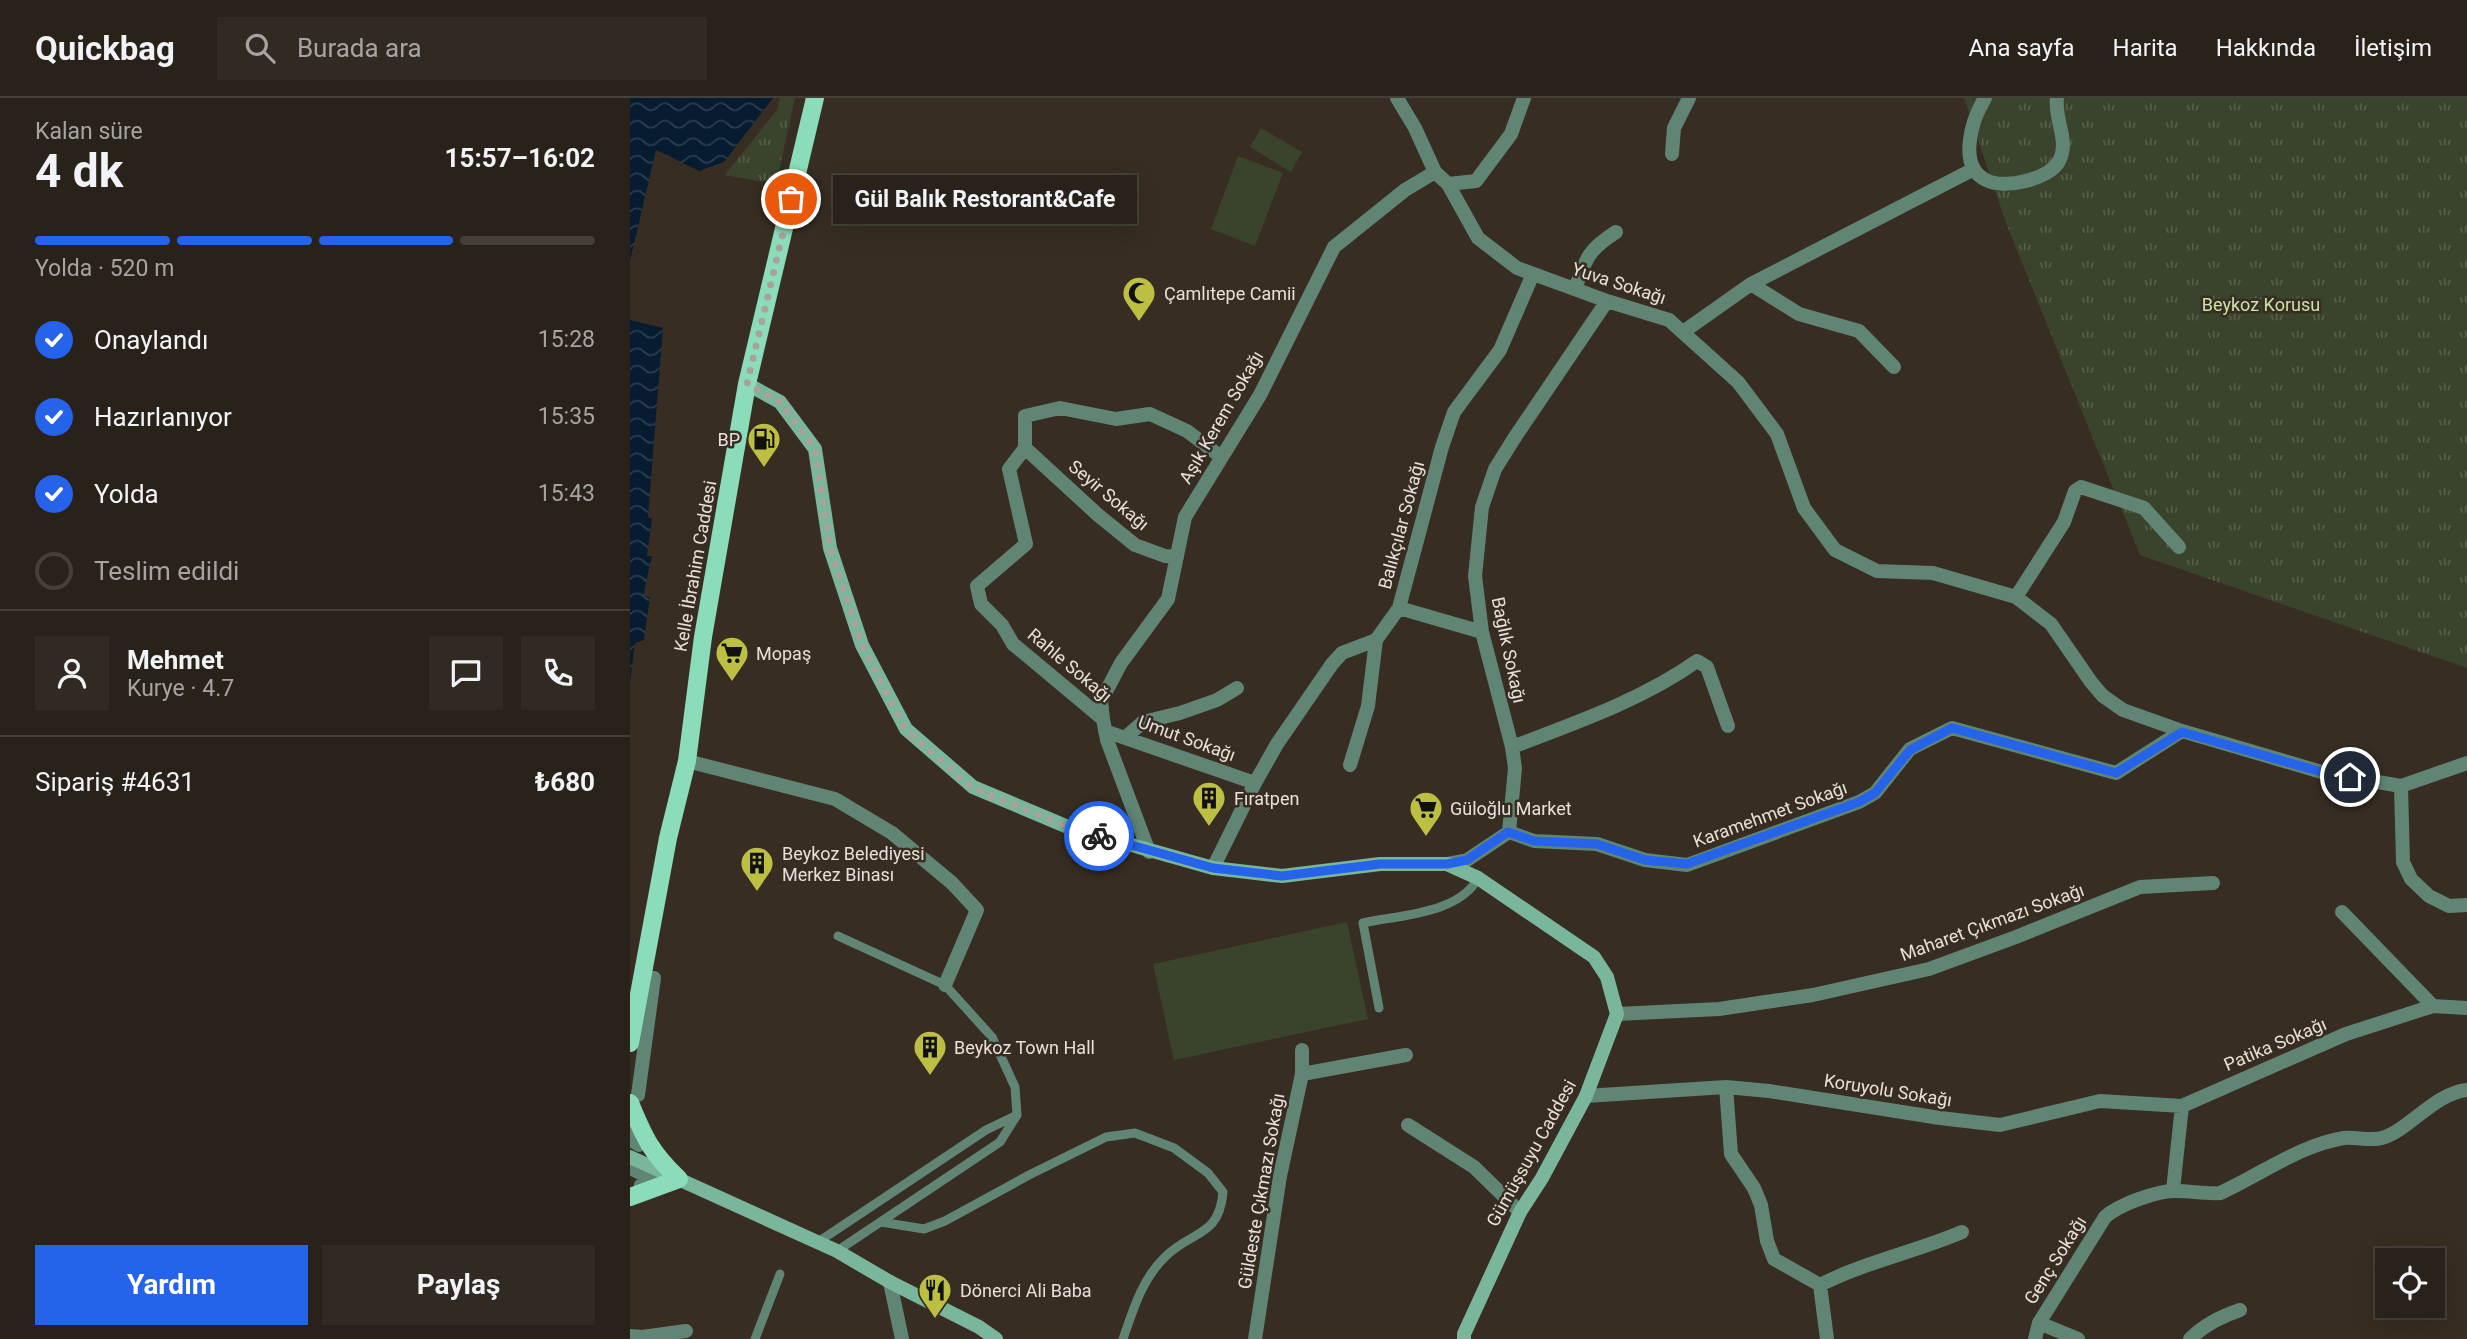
<!DOCTYPE html>
<html lang="tr">
<meta charset="utf-8">
<style>
body{margin:0;font-family:Roboto,sans-serif;background:#312a23;color:#f1f3f6;height:100vh;display:flex;flex-direction:column;font-size:26px;white-space:nowrap}
*{box-sizing:border-box;margin:0}
p{font-size:23px;color:#a5a4a2}
.icon{flex:none;width:38px;height:38px;fill:none;stroke:currentColor;stroke-width:2;stroke-linecap:round;stroke-linejoin:round}
.map{position:relative;flex:1;overflow:hidden}
.drawer{display:flex;flex-direction:column;background:#29221a;width:630px}
.drawer>*{flex:none}
.buttons{position:absolute;left:1745px;top:1150px;display:grid;gap:14px}
.buttons a{display:grid;place-items:center;width:70px;height:70px;border-radius:0px;background:#29221a;box-shadow:0 7px 28px #0002,0 0 0 2px #453f39;font-size:35px}
.pin{position:absolute;display:grid;place-items:center;width:60px;height:60px;color:#fff;margin:-30px;border:4px solid #fff;border-radius:50%;box-shadow:0 2px 7px #0007}
.courier{position:absolute;display:grid;place-items:center;width:70px;height:70px;margin:-35px;border:5px solid #2563eb;border-radius:50%;background:#fff;color:#222;box-shadow:0 2px 9px #0007}
.bubble{position:absolute;height:49px;border-radius:0px;background:#29221a;box-shadow:0 7px 28px #0002,0 0 0 2px #453f39;font-size:23px;font-weight:700;line-height:49px;text-align:center}
.summary em{font-style:normal;font-weight:700}
.summary div{display:flex;flex-direction:column-reverse}
.summary{display:flex;align-items:center;justify-content:space-between;height:119px;padding:0 35px}
h1{font-size:46px;font-weight:700;line-height:52px}
.bar{display:grid;grid-template-columns:repeat(4,1fr);gap:10px 7px;align-content:center;height:84px;padding:0 35px}
.bar i{height:9px;border-radius:5px;background:#453f39}
.bar .current{background:#2563eb}
.bar p{grid-column:span 4}
.line{display:flex;align-items:center;gap:18px;padding:0 35px;border-top:2px solid #453f39}
.line div{flex:1}
.round{display:grid;place-items:center;flex:none;width:74px;height:74px;border-radius:0px;background:#312a23}
ol{padding:0 35px;list-style:none}
li{display:flex;align-items:center;gap:21px;height:77px}
li p{margin-inline-start:auto}
li .icon{padding:7px;border-radius:50%;background:#2563eb;color:#fff;stroke-width:4}
li:last-child{color:#a5a4a2}
li i{width:38px;height:38px;border:4px solid #453f39;border-radius:50%}
.button{display:flex;gap:14px;margin-top:auto;padding:14px 35px}
.button a{flex:1;height:80px;border-radius:0px;background:#2563eb;color:#fff;font-size:28px;font-weight:700;line-height:80px;text-align:center}
.button a+a{background:#312a23;color:#f1f3f6}
header{display:flex;align-items:center;gap:42px;box-sizing:border-box;height:98px;padding:0 35px;background:#29221a;border-bottom:2px solid #453f39}
header strong{font-size:33px}
nav{display:flex;gap:38px;margin-inline-start:auto;font-size:24px}
.search{width:490px;height:63px;background:#312a23;display:flex;align-items:center;gap:18px;box-sizing:border-box;padding:0 24px;border-radius:0px;color:#a5a4a2;font-size:26px}
main{display:flex;flex:1;min-height:0}
.map>svg:first-child{display:block}
</style>
<header>
<strong>Quickbag</strong>
<div class="search"><svg class="icon" aria-label="search" viewBox="0 0 24 24"><circle cx="10" cy="10" r="6"/><path d="M15 15l6 6"/></svg>Burada ara</div>
<nav><a>Ana sayfa</a><a>Harita</a><a>Hakkında</a><a>İletişim</a></nav>
</header>
<main>
<section class="drawer">
<div class="summary"><div><h1>4 dk</h1><p>Kalan süre</p></div><em>15:57–16:02</em></div>
<div class="bar"><i class="current"></i><i class="current"></i><i class="current"></i><i></i><p>Yolda · 520 m</p></div>
<ol>
<li><svg class="icon" aria-label="check" viewBox="0 0 24 24"><path d="M5 12l5 5 9-10"/></svg>Onaylandı<p>15:28</p></li>
<li><svg class="icon" aria-label="check" viewBox="0 0 24 24"><path d="M5 12l5 5 9-10"/></svg>Hazırlanıyor<p>15:35</p></li>
<li><svg class="icon" aria-label="check" viewBox="0 0 24 24"><path d="M5 12l5 5 9-10"/></svg>Yolda<p>15:43</p></li>
<li><i></i>Teslim edildi</li>
</ol>
<div class="line" style="height:126px"><a class="round"><svg class="icon" aria-label="person" viewBox="0 0 24 24"><circle cx="12" cy="8" r="4"/><path d="M4 21q1-7 8-7t8 7"/></svg></a><div><b>Mehmet</b><p>Kurye · 4.7</p></div><a class="round"><svg class="icon" aria-label="chat" viewBox="0 0 24 24"><path d="M4 5h16v11H9l-5 4z"/></svg></a><a class="round"><svg class="icon" aria-label="phone" viewBox="0 0 24 24"><path d="M5 4h4l2 5-3 2q2 4 5 5l2-3 5 2v4C11 20 4 13 5 4z"/></svg></a></div>
<div class="line" style="height:91px"><div>Sipariş #4631</div><b>₺680</b></div>
<div class="button"><a>Yardım</a><a>Paylaş</a></div>
</section>
<div class="map">
<svg width="1837" height="1241" viewBox="0 0 1837 1241">
<defs>
<pattern id="park-tufts" width="24" height="20" patternUnits="userSpaceOnUse" patternTransform="scale(1.75)"><rect width="24" height="20" fill="#3a432b"/><path d="M3 7l-1-3M5 7V3M7 7l1-3M15 17l-1-3M17 17v-4M19 17l1-3" fill="none" stroke="#565e49"/></pattern>
<pattern id="water-waves" width="16" height="10" patternUnits="userSpaceOnUse" patternTransform="scale(1.75)"><rect width="16" height="10" fill="#071c31"/><path d="M0 5q4-4 8 0t8 0" fill="none" stroke="#2b3d4e"/></pattern>
</defs>
<rect width="100%" height="100%" fill="#372d22"/>
<path fill="#3a432b" d="M 631,30 L 672,54 L 661,74 L 620,49 Z
M 608,58 L 653,75 L 625,148 L 581,131 Z
M 717,824 L 738,921 L 544,962 L 523,866 Z"/>
<path fill="url(#park-tufts)" d="M 150,0 L 165,0 L 146,86 L 95,77 L 147,12 Z
M 1334,0 L 1837,0 L 1837,570 L 1510,457 L 1376,125 Z"/>
<path fill="url(#water-waves)" d="M 0,0 L 143,0 L 94,64 L 69,73 L 26,52 L 0,163 Z
M 0,222 L 33,230 L 18,419 L 22,421 L 17,458 L 22,458 L 13,498 L 20,499 L 14,542 L 5,545 L 0,584 Z"/>
<g fill="none" stroke-linecap="round" stroke-linejoin="round">
<path stroke="#608574" stroke-width="9" d="M 749,910 L 733,825 C 769,817 829,816 848,780
M 251,1124 L 294,1131 L 315,1123 L 399,1077 L 476,1039 L 505,1035 L 544,1050 L 578,1075 L 593,1094 C 589,1140 562,1132 535,1159 C 512,1181 503,1212 493,1241
M 188,1144 L 356,1032 L 385,1018
M 207,1153 L 370,1044 L 387,1017 L 385,989 L 362,939 L 315,887 L 208,838
M 125,1241 L 150,1176"/>
<path stroke="#608574" stroke-width="14" d="M 767,0 L 785,30 L 805,74 L 818,86 L 848,140 L 887,170 L 977,203 L 1039,222 L 1108,284 L 1147,336 L 1174,410 L 1205,452 L 1247,473 L 1303,475 L 1386,499 L 1421,526 L 1461,584 L 1473,598 L 1493,612 L 1552,633 L 1695,675 L 1771,688 L 1773,764 L 1781,781 L 1799,798 L 1819,808 L 1837,807
M 1355,0 C 1342,21 1327,68 1356,82 C 1374,92 1420,81 1429,63 C 1440,43 1424,22 1427,0
M 1042,56 L 1044,30 L 1059,0
M 818,86 L 846,83 L 881,36 L 894,0
M 1121,186 L 1169,216 L 1229,233 L 1264,269
M 945,191 C 956,160 958,152 986,134
M 1053,234 L 1121,186 L 1344,71
M 395,350 L 468,417 L 505,447 L 535,458 L 547,459
M 1386,499 L 1434,424 L 1445,393 L 1451,389 L 1514,410 L 1549,449
M 769,510 L 852,534
M 473,621 L 471,603 L 491,565 L 538,501 L 555,419 L 630,297 L 704,149 L 775,92 L 805,74
M 475,633 L 625,685
M 496,639 L 513,624 L 550,615 L 587,602 L 607,590
M 882,649 C 945,625 1012,602 1067,563 L 1077,569 L 1098,628
M 57,663 L 205,701 L 262,735 L 322,785 L 347,812 L 315,887
M 720,667 L 738,608 L 746,542
M 1771,688 L 1837,665
M 879,734 L 904,743 L 967,746 L 1015,762 L 1057,767 L 1229,704 L 1245,695 L 1280,651 L 1322,630 L 1486,675 L 1552,633
M 879,734 L 885,670 L 882,649 L 852,534 L 845,478 L 852,409 L 865,371 L 885,339 L 977,203
M 519,754 L 477,642 L 473,621 L 383,546 L 372,527 L 351,506 L 347,488 L 396,446 L 379,371 L 395,350 L 395,318 L 430,310 L 486,321 L 520,316 L 557,333 L 590,358
M 817,766 L 837,762 L 879,734
M 583,770 L 625,685 L 647,646 L 702,566 L 712,555 L 746,542 L 769,510 L 812,349 L 824,314 L 870,252 L 903,176
M 1712,814 L 1803,908
M 987,916 L 1089,911 L 1183,897 L 1299,871 L 1386,839 L 1510,789 L 1583,785
M 672,976 L 776,957
M 1096,989 L 1101,1056 L 1124,1090 L 1131,1107 L 1137,1143 L 1144,1161 L 1190,1187
M 8,997 L 24,880
M 956,998 L 1096,989 L 1139,993 L 1310,1020 L 1370,1027 L 1470,1003 L 1552,1008
M 778,1027 L 844,1069 L 890,1114
M 0,1031 L 9,1047 L 0,1041
M 0,1070 L 25,1082 L 11,1087
M 1543,1092 L 1552,1008 L 1716,936 L 1803,908 L 1837,910
M 260,1184 L 272,1241
M 1190,1187 C 1235,1164 1285,1154 1332,1134
M 1190,1187 L 1197,1241
M 1409,1225 L 1448,1241
M 0,1238 L 12,1239 L 56,1233
M 625,1241 L 650,1078 L 672,976 L 672,952
M 1405,1241 L 1409,1225 L 1475,1119 C 1488,1107 1528,1092 1546,1093 C 1561,1093 1575,1096 1590,1095 C 1630,1077 1670,1047 1714,1040 C 1726,1039 1741,1043 1752,1040 C 1779,1032 1805,995 1837,992
M 1560,1241 C 1574,1227 1592,1218 1610,1212"/>
<path stroke="#79b69c" stroke-width="14" d="M 117,286 L 150,304 L 185,351 L 200,450 L 232,547 L 276,631 L 343,689 L 438,729 L 583,770 L 652,778 L 750,766 L 817,766 L 848,780 L 964,859 L 977,879 L 987,916 L 956,998 L 912,1080 L 890,1114 L 834,1236 L 834,1241
M 0,1059 L 207,1153 L 260,1184 L 349,1229 L 366,1241"/>
<path stroke="#8bdcba" stroke-width="18" d="M 0,945 L 38,740 L 57,663 L 73,539 L 117,286 L 185,0
M 0,1005 C 14,1039 21,1055 49,1081 L 0,1099"/>
</g>
<g fill="none" stroke-linecap="round" stroke-linejoin="round">
<path stroke="#aaa29a" stroke-width="7" stroke-dasharray="0 12.6" d="M 161,101 L 117,286 L 150,304 L 185,351 L 200,450 L 232,547 L 276,632 L 343,690 L 438,729 L 469,738"/>
<path stroke="#2563eb" stroke-width="9" d="M 469,738 L 583,770 L 652,778 L 750,766 L 817,766 L 837,762 L 878,734 L 904,743 L 967,746 L 1015,762 L 1057,766 L 1229,704 L 1245,695 L 1280,652 L 1322,630 L 1486,675 L 1552,634 L 1695,675 L 1720,679"/>
</g>
<defs>
<symbol id="mosque-pin" viewBox="-11 -11 22 30"><path d="M0 17L-7.5 6A9.5 9.5 0 1 1 7.5 6Z" fill="#bdbf43" stroke="#372d22"/><path d="M3.5-4.9A6 6 0 1 0 3.5 4.9A5 5 0 1 1 3.5-4.9Z" fill="#111"/></symbol>
<symbol id="fuel-pin" viewBox="-11 -11 22 30"><path d="M0 17L-7.5 6A9.5 9.5 0 1 1 7.5 6Z" fill="#bdbf43" stroke="#372d22"/><path d="M-5.5-6h7V0h2V4h1.3V-2.5L3-4.5l.8-.8L6-3V5H2.5V1h-1V6h-7ZM-4.2-4.7v3.2H.2V-4.7Z" fill="#111"/></symbol>
<symbol id="supermarket-pin" viewBox="-11 -11 22 30"><path d="M0 17L-7.5 6A9.5 9.5 0 1 1 7.5 6Z" fill="#bdbf43" stroke="#372d22"/><path d="M-6-5.5h2.5l.6 2H6L4.5 2H-2.5L-4.4-4H-6ZM-1.5 3.2a1.3 1.3 0 1 0 .1 0ZM3 3.2a1.3 1.3 0 1 0 .1 0Z" fill="#111"/></symbol>
<symbol id="building-pin" viewBox="-11 -11 22 30"><path d="M0 17L-7.5 6A9.5 9.5 0 1 1 7.5 6Z" fill="#bdbf43" stroke="#372d22"/><path d="M-4-6H4V6H1V3H-1V6H-4ZM-2.5-4.3h1.7v1.8h-1.7ZM.8-4.3h1.7v1.8H.8ZM-2.5-1h1.7V.8h-1.7ZM.8-1h1.7V.8H.8Z" fill="#111"/></symbol>
<symbol id="restaurant-pin" viewBox="-11 -11 22 30"><path d="M0 17L-7.5 6A9.5 9.5 0 1 1 7.5 6Z" fill="#bdbf43" stroke="#372d22"/><path d="M-5-6h1v4h1v-4h1v4h1v-4h1v5L-1.5 .5V6h-2V.5L-5-1ZM5-6V6H3V1.5H1.5Q1.5-4 5-6Z" fill="#111"/></symbol>
</defs>
<g fill-rule="evenodd">
<use href="#mosque-pin" x="490" y="176" width="38" height="52"/>
<use href="#fuel-pin" x="115" y="322" width="38" height="52"/>
<use href="#supermarket-pin" x="83" y="536" width="38" height="52"/>
<use href="#building-pin" x="560" y="681" width="38" height="52"/>
<use href="#supermarket-pin" x="777" y="691" width="38" height="52"/>
<use href="#building-pin" x="108" y="746" width="38" height="52"/>
<use href="#building-pin" x="281" y="930" width="38" height="52"/>
<use href="#restaurant-pin" x="286" y="1173" width="38" height="52"/>
</g>
<g text-anchor="middle" dominant-baseline="central" stroke-width="5" stroke-linejoin="round" paint-order="stroke">
<g font-size="18" fill="#e8e1da" stroke="#372d22">
<text transform="translate(989 185) rotate(18)">Yuva Sokağı</text>
<text transform="translate(591 319) rotate(-60)">Aşık Kerem Sokağı</text>
<text transform="translate(479 397) rotate(40)">Seyir Sokağı</text>
<text transform="translate(771 427) rotate(-75)">Balıkçılar Sokağı</text>
<text transform="translate(65 468) rotate(-80)">Kelle İbrahim Caddesi</text>
<text transform="translate(879 552) rotate(78)">Bağlık Sokağı</text>
<text transform="translate(440 567) rotate(40)">Rahle Sokağı</text>
<text transform="translate(557 640) rotate(20)">Umut Sokağı</text>
<text transform="translate(1140 716) rotate(-20)">Karamehmet Sokağı</text>
<text transform="translate(1362 824) rotate(-20)">Maharet Çıkmazı Sokağı</text>
<text transform="translate(1645 946) rotate(-23)">Patika Sokağı</text>
<text transform="translate(1258 992) rotate(9)">Koruyolu Sokağı</text>
<text transform="translate(901 1055) rotate(-61)">Gümüşsuyu Caddesi</text>
<text transform="translate(631 1093) rotate(-80)">Güldeste Çıkmazı Sokağı</text>
<text transform="translate(1425 1162) rotate(-58)">Genç Sokağı</text>
</g>
<g font-size="18" fill="#e8e1da" stroke="#372d22" text-anchor="start">
<text x="534" y="195">Çamlıtepe Camii</text>
<text x="110" y="341" text-anchor="end">BP</text>
<text x="126" y="555">Mopaş</text>
<text x="604" y="700">Fıratpen</text>
<text x="820" y="710">Güloğlu Market</text>
<text x="152" y="755">Beykoz Belediyesi<tspan x="152" dy="21">Merkez Binası</tspan></text>
<text x="324" y="949">Beykoz Town Hall</text>
<text x="330" y="1192">Dönerci Ali Baba</text>
</g>
<g font-size="18" fill="#cce2a8" stroke="#372d22">
<text x="1631" y="206">Beykoz Korusu</text>
</g>
</g>
</svg>
<div class="buttons">
<a><svg class="icon" aria-label="locate" viewBox="0 0 24 24"><circle cx="12" cy="12" r="6"/><path d="M12 2v4M12 18v4M2 12h4M18 12h4"/></svg></a>
</div>
<div class="pin" style="left:161px;top:101px;background:#ea580c"><svg class="icon" aria-label="bag" viewBox="0 0 24 24"><path d="M5 8h14l-1 12H6zM9 8a3 3 0 0 1 6 0"/></svg></div>
<div class="pin" style="left:1720px;top:679px;background:#1f2937"><svg class="icon" aria-label="home" viewBox="0 0 24 24"><path d="M3 11l9-7 9 7M6 9v11h12V9"/></svg></div>
<div class="courier" style="left:469px;top:738px"><svg class="icon" aria-label="bike" viewBox="0 0 24 24"><circle cx="6" cy="16" r="4"/><circle cx="18" cy="16" r="4"/><path d="M6 16l4-8h5l3 8M10 8l3 8H6M13 5h3"/></svg></div>
<div class="bubble" style="left:203px;top:77px;width:304px">Gül Balık Restorant&amp;Cafe</div>
</div>
</main>
